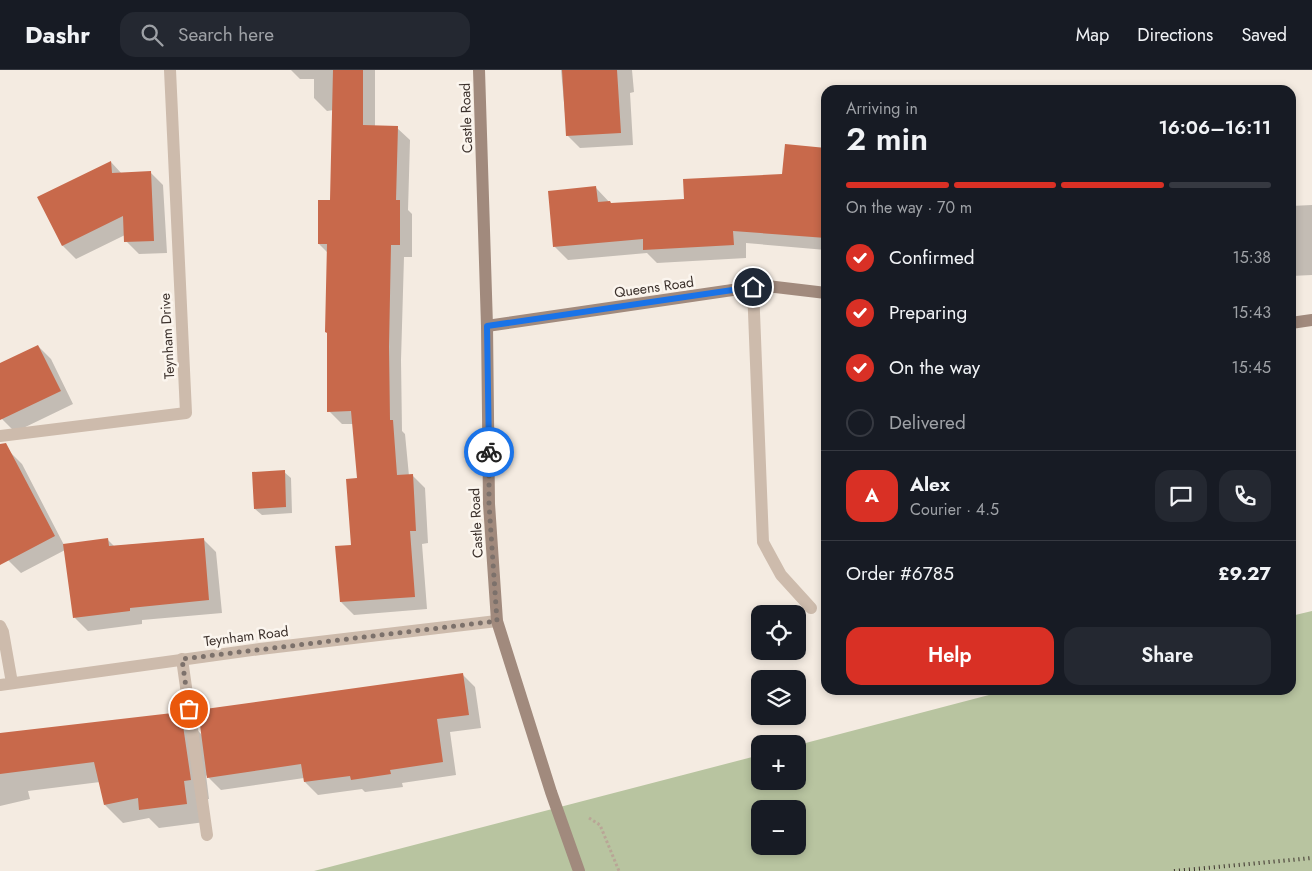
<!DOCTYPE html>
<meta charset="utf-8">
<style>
body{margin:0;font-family:Jost,sans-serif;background:#242831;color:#f1f3f6;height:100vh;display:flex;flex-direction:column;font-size:19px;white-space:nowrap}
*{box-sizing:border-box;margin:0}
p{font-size:16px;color:#9ea1a6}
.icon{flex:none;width:28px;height:28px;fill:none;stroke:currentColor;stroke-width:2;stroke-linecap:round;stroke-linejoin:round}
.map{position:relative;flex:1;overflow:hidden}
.side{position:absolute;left:821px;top:15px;width:475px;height:610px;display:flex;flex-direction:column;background:#171b24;border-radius:15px;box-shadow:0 2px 8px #0003}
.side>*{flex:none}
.fabs{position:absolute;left:751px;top:535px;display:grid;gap:10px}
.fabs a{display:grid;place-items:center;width:55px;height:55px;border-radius:10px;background:#171b24;box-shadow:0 2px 8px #0003;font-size:25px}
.pin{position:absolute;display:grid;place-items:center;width:42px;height:42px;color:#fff;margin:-21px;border:2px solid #fff;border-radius:50%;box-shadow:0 1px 5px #0007}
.courier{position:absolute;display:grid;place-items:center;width:50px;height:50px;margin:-25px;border:4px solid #1a73e8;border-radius:50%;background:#fff;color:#222;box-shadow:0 1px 6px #0007}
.head em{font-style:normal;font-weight:600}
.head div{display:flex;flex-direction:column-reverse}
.head{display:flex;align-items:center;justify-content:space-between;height:85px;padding:0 25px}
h1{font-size:32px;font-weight:600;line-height:38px}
.bar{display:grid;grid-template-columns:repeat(4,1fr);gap:8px 5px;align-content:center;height:60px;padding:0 25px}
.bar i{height:6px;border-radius:4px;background:#363941}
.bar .active{background:#d93025}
.bar p{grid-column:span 4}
.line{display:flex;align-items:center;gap:12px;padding:0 25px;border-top:1px solid #363941}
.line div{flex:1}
.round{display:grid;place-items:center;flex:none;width:52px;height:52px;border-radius:15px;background:#242831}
ol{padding:0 25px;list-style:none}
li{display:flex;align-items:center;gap:15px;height:55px}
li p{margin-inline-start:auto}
li .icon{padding:5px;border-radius:50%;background:#d93025;color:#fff;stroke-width:4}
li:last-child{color:#9ea1a6}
li i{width:28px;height:28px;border:2px solid #363941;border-radius:50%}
.button{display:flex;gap:10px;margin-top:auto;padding:10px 25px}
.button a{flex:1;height:58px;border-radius:15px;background:#d93025;color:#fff;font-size:20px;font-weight:600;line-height:58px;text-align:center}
.button a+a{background:#242831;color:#f1f3f6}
header{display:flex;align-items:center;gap:30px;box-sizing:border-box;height:70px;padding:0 25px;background:#171b24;border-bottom:1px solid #363941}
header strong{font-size:24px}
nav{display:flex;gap:28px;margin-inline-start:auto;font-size:18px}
.search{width:350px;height:45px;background:#242831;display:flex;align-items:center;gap:12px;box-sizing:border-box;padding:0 18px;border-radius:15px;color:#9ea1a6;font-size:19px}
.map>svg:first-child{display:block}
</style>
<header>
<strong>Dashr</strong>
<div class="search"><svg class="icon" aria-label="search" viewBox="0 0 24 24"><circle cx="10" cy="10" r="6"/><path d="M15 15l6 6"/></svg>Search here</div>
<nav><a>Map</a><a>Directions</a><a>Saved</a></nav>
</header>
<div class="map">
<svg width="1312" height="801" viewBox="0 0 1312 801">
<rect width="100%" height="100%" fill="#f4ebe1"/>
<path fill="#b8c4a0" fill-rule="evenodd" d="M 1312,541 L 1312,801 L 314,801 L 760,685 L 760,711 L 798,711 L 798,675 L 1008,620 L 1291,620 L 1291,546 ZM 760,739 L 798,739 L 798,776 L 760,776 Z"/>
<path fill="#0003" d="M 291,0 L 375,0 L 375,57 L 397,58 L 410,70 L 408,140 L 412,144 L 412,187 L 404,187 L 401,290 L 402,361 L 405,364 L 409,406 L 412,405 L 425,418 L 428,473 L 422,474 L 427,539 L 354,545 L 341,532 L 352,476 L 358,409 L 354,354 L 342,354 L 329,341 L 328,183 L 319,174 L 331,132 L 334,40 L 327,41 L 314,28 L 314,9 L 300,9 Z
M 561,0 L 632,0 L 634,22 L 630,23 L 633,75 L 580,78 L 567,65 Z
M 786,75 L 826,79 L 826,180 L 746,173 L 746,188 L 657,193 L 647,183 L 568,190 L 554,176 L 596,118 L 612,135 L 686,130 L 783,105 Z
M 111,92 L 122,104 L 150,102 L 163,115 L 167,183 L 139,184 L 126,171 L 125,165 L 76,189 L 63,176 L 39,127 Z
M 1312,135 L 1312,205 L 1291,206 L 1291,136 Z
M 38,276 L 51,289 L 73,334 L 15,362 L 2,349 L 0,344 L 0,294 Z
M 9,381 L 22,394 L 64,475 L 107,469 L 114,476 L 203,469 L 216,482 L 222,543 L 142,550 L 142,554 L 88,561 L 75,548 L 65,480 L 21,503 L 8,490 L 0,474 L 0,385 Z
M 284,402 L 291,408 L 292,443 L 262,445 L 255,439 Z
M 462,604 L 475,617 L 481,658 L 450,662 L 456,705 L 402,713 L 403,717 L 365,722 L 362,719 L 318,725 L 305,712 L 304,708 L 221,720 L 206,705 L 209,729 L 202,730 L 205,752 L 159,758 L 149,748 L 123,753 L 105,735 L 100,712 L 28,721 L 30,729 L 0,736 L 0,665 L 181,643 L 202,665 Z"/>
<path fill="#c8694b" d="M 333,0 L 363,0 L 363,55 L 398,56 L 396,130 L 400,130 L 400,175 L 391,175 L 389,277 L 390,350 L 393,350 L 397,405 L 413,404 L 416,461 L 410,461 L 415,527 L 340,532 L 335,476 L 351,475 L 346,409 L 357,408 L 351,341 L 327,342 L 327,263 L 325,262 L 327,174 L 318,174 L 318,130 L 330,130 Z
M 562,0 L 617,0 L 621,63 L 566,66 Z
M 785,74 L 826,78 L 826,168 L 733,161 L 734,175 L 643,180 L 643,169 L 553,177 L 548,121 L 596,116 L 598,132 L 610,131 L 611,133 L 684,129 L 683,109 L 782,104 Z
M 111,91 L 112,103 L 151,101 L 154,171 L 124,172 L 123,146 L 62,176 L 37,127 Z
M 38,275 L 61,321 L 0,350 L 0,293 Z
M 6,373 L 55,466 L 0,495 L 0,374 Z
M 285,400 L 286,437 L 254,439 L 252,402 Z
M 108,468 L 109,476 L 204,468 L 209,530 L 130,538 L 130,541 L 73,548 L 63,474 Z
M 463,603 L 469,645 L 437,649 L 443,692 L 390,700 L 391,704 L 351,710 L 350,706 L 304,712 L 301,694 L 207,708 L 198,640 Z
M 181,642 L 191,710 L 184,711 L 187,734 L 139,740 L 138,728 L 104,735 L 94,692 L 0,704 L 0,663 Z"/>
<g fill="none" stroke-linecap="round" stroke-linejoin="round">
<path stroke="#b9a596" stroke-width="3" stroke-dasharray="2.5 2.5" stroke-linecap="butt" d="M 589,748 L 600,755 L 619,801"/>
<path stroke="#cdbbac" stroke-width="12" d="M 753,217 L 763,472 L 781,505 L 811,538
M 182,589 L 207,765"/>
<path stroke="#cdbbac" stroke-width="12" d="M 0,366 L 186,343 L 170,0
M 0,556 L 3,562 L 12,613
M 0,615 L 260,579 L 497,551"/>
<path stroke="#a18a7d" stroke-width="12" d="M 479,0 L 487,256 L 489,434 L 497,551 L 551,722 L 579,801
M 1291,253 L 1312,250
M 487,256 L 753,217 L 767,216 L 826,223"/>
<path stroke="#3b302b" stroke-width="4" stroke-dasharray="1 4" stroke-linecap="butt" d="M 1174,801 L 1312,788"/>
</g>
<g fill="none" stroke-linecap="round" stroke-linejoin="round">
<path stroke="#7c716b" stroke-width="5" stroke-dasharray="0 9" d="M 189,639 L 182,589 L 497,551 L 489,434 L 489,382"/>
<path stroke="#1a73e8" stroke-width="6" d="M 489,382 L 487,256 L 753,217"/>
</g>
<g text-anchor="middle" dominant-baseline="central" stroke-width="5" stroke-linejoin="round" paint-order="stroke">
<g font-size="14" fill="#3b302b" stroke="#fbf5ee">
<text transform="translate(466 48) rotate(-92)">Castle Road</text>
<text transform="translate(654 217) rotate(-8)">Queens Road</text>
<text transform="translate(167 266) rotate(-93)">Teynham Drive</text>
<text transform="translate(476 453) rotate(-93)">Castle Road</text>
<text transform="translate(246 566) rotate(-7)">Teynham Road</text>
</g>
</g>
</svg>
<div class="fabs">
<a><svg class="icon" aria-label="locate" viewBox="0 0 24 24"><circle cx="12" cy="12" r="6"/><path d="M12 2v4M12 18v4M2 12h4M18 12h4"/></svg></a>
<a><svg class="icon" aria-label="layers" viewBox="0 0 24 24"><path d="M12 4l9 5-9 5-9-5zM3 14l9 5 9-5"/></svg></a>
<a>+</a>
<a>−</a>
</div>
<div class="pin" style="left:189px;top:639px;background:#ea580c"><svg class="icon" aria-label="bag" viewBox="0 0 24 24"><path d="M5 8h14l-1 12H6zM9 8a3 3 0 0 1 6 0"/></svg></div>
<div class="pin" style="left:753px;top:217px;background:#1f2937"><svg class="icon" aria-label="home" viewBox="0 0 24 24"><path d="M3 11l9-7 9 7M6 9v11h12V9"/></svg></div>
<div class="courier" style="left:489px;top:382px"><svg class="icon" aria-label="bike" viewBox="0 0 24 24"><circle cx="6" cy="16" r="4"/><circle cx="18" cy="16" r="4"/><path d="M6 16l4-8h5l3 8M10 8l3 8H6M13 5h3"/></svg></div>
<section class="side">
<div class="head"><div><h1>2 min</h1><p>Arriving in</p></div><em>16:06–16:11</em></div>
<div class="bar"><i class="active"></i><i class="active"></i><i class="active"></i><i></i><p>On the way · 70 m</p></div>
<ol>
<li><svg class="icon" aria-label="check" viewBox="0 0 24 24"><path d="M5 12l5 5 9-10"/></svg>Confirmed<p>15:38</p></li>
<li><svg class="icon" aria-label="check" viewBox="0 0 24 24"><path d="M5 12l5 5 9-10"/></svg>Preparing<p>15:43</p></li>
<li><svg class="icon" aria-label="check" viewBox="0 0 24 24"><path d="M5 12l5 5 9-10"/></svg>On the way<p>15:45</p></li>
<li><i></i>Delivered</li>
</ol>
<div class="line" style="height:90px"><b class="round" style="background:#d93025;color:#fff">A</b><div><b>Alex</b><p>Courier · 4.5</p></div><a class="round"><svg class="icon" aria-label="chat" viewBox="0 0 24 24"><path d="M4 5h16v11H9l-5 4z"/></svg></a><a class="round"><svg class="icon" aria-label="phone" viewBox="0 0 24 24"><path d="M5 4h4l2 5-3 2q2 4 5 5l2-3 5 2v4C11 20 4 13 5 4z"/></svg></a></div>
<div class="line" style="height:65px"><div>Order #6785</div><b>£9.27</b></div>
<div class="button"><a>Help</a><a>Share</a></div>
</section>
</div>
